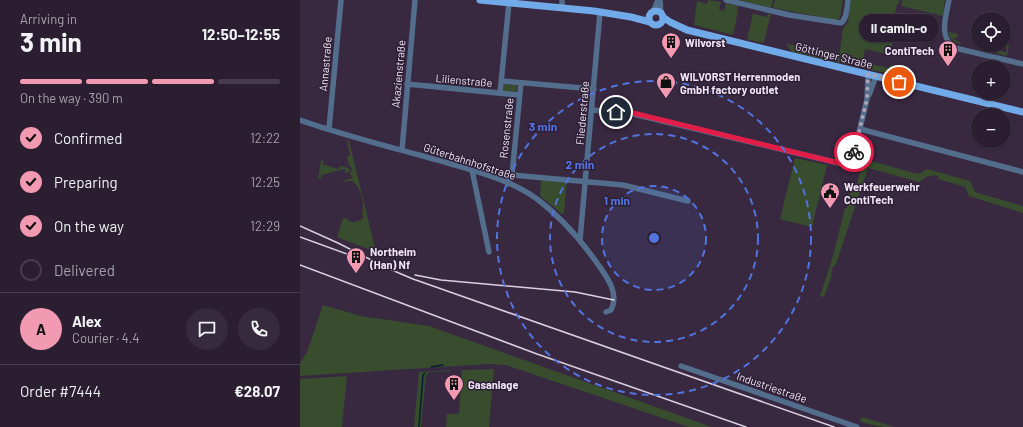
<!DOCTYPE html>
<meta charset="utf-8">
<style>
body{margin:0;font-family:Barlow,sans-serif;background:#362b3c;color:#f1f3f6;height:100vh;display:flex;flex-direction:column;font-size:15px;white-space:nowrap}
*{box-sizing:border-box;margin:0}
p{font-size:13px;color:#a5a2ab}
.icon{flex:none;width:22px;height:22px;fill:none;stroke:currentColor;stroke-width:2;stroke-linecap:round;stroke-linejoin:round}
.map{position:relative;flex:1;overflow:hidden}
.panel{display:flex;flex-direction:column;background:#2a1e30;width:300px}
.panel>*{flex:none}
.buttons{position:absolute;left:671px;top:12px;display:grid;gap:8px}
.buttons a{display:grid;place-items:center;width:40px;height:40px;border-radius:50%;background:#2a1e30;box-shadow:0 1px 3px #0004,0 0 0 1px #463c4c;font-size:20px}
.pin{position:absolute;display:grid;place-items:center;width:34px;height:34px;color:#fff;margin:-17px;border:2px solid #fff;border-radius:50%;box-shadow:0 1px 4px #0007}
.courier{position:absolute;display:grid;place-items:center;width:40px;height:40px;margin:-20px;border:3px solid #e11d48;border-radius:50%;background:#fff;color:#222;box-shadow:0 1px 5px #0007}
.bubble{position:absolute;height:28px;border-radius:14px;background:#2a1e30;box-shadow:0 1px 3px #0004,0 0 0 1px #463c4c;font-size:13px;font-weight:700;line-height:28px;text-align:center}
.overview em{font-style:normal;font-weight:700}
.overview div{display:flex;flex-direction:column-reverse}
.overview{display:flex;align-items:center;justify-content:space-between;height:68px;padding:0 20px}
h1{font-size:26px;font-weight:700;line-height:30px}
.bar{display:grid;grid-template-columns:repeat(4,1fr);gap:6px 4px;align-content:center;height:48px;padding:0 20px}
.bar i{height:5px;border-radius:3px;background:#463c4c}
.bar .on{background:#f19ab1}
.bar p{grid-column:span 4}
.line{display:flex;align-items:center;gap:10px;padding:0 20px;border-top:1px solid #463c4c}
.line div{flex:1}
.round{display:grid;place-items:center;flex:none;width:42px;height:42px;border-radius:21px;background:#362b3c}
ol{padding:0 20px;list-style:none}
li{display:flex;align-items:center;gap:12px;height:44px}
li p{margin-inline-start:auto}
li .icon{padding:4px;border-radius:50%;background:#f19ab1;color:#111;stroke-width:4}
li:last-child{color:#a5a2ab}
li i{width:22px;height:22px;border:2px solid #463c4c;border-radius:50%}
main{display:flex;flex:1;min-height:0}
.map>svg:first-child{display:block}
</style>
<main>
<section class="panel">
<div class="overview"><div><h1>3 min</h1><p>Arriving in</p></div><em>12:50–12:55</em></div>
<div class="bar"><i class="on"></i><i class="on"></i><i class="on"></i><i></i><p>On the way · 390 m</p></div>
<ol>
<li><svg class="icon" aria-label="check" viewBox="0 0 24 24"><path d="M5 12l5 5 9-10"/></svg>Confirmed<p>12:22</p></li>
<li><svg class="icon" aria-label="check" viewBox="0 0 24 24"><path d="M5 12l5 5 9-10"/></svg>Preparing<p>12:25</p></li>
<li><svg class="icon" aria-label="check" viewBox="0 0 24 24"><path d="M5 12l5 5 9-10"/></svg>On the way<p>12:29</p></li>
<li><i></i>Delivered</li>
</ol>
<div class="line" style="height:72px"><b class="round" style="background:#f19ab1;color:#111">A</b><div><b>Alex</b><p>Courier · 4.4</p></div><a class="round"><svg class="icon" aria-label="chat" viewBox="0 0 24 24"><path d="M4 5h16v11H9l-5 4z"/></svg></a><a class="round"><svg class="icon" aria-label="phone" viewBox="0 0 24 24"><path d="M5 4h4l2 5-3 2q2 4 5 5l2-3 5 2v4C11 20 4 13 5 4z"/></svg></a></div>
<div class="line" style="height:52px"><div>Order #7444</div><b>€28.07</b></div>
</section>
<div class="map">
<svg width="723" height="427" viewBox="0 0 723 427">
<rect width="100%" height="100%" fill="#382840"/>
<path fill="#384c2e" d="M 408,0 L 421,2 L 419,10 L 424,11 L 426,3 L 438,6 L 437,10 L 438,11 L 433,35 L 394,25 L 397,1 L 407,4 Z
M 439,0 L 473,0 L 471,8 Z
M 475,0 L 543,0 L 540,18 L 536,20 L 473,8 Z
M 551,0 L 599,0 L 599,3 L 597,5 L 595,13 L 597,15 L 592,36 L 593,38 L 591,55 L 565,49 L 563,62 L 589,68 L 590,65 L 592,65 L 590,74 L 492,52 L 486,44 L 529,50 L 529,56 L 539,57 L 543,28 L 548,22 Z
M 602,0 L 645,0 L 643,16 L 601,6 Z
M 453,14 L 467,17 L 468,14 L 471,14 L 464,42 L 463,43 L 447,39 Z
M 649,32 L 658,34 L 657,38 L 653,38 L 653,39 L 661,43 L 661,44 C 654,43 649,39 649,32 Z
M 708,43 L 709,46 L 707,56 L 683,50 L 684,48 L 699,51 L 700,50 L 706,53 L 707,48 L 706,48 Z
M 204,84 L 217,85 L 216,92 L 203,91 Z
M 47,141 L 49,141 L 76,252 L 37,237 L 43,218 L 48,219 L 48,221 C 54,223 59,222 64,217 L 62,214 C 65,204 61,187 52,181 L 39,182 L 53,178 L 50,174 L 52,168 L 49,165 L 47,157 L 50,155 Z
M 495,158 L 527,165 L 512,227 L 480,219 Z
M 21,160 L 24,161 L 22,164 L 38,169 L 40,166 L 49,168 L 50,170 L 49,172 L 45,173 L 45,169 L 21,175 L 21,178 L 18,179 Z
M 571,161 L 618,174 L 627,169 L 670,181 L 675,192 L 723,206 L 723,213 L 669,196 L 665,187 L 638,179 L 638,176 L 632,175 L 631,177 L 628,176 L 619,182 L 568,168 L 536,264 L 533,267 L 531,274 L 532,275 L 524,297 L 520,296 L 533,256 L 545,208 L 547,208 L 551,191 L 555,190 L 562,166 Z
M 241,180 L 267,182 L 264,213 L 262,214 L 240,196 Z
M 23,305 L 61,316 L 129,326 L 412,427 L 389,427 L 206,365 L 188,364 L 0,376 L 0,363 L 5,355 L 6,355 Z
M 194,369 L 189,427 L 146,427 L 147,414 L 159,414 L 162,370 Z
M 150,370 L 153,371 L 129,372 L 126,376 L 121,427 L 114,427 L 119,372 Z
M 47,376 L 42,427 L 0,427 L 0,379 Z
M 562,417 L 595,427 C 582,427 572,426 560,421 Z"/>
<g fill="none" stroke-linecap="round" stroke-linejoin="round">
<path stroke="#011f34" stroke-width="1.5" d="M 131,367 L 143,365
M 119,427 L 123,375 L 125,373"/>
<path stroke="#536d8c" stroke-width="5.5" d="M 262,0 L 262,8
M 360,0 L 361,14
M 426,0 L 489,15 L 541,23 C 547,19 547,8 548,0
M 649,0 C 646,16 638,38 655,48 L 723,64
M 353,12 L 358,0
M 202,81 L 294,89
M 107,84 L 219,95
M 200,93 L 209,3
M 569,95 L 576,76
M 292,110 L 329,113 L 551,166 L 567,99 L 568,74
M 0,120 C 48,137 99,149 148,163 C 178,172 211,180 237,199 C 261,217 280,239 297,263 C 306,276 320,293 311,310 L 306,312
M 29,129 L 41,0
M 560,129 L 723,172
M 102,150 L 115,0
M 172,170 L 189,252
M 212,175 L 221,83
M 208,184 L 212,175 L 323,185 L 388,201
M 280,240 L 300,12
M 381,366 L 557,427"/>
<path stroke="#71aae8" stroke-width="7" d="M 180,0 L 294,11 L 331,17 L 350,22
M349 18a7 7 0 1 1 14 0a7 7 0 1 1-14 0Z
M 363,17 L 370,22 L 387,30 L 723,112"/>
<path stroke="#dbd0e1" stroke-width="1.5" d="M 0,226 L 38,243 L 87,268 L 113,279 L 534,427
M 0,237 L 58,258
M 0,265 L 237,354 L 446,427
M 115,275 L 141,280 L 275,292 L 314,300"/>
</g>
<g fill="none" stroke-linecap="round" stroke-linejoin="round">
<path stroke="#afa3b6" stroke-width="4" stroke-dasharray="0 7.2" d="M 554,152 L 567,99 L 568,74 L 599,82"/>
<path stroke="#e11d48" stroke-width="5" d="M 316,112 L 329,112 L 551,166 L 554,152"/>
</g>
<circle cx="354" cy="238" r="52" fill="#5274df" fill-opacity=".12"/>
<g fill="none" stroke="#5274df" stroke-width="2" stroke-dasharray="7 5">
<circle cx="354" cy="238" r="52"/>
<circle cx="354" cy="238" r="104"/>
<circle cx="354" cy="238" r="157"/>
</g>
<defs>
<symbol id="building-pin" viewBox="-11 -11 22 30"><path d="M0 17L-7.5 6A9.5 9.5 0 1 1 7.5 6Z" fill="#f19ab1" stroke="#2e1f36"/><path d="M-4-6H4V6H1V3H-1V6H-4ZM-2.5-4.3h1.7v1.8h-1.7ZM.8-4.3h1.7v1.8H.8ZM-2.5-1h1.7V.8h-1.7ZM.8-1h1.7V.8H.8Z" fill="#111"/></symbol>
<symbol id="shop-pin" viewBox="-11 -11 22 30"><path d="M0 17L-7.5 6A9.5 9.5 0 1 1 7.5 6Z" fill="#f19ab1" stroke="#2e1f36"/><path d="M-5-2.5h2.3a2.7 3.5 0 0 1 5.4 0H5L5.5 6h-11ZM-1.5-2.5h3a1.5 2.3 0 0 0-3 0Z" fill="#111"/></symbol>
<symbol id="civic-pin" viewBox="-11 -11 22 30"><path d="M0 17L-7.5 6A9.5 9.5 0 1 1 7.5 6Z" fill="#f19ab1" stroke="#2e1f36"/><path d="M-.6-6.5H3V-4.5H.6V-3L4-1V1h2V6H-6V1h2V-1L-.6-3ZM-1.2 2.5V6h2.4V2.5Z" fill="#111"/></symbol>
</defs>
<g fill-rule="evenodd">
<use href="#building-pin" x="360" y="31" width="22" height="30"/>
<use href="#building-pin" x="637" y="39" width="22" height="30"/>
<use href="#shop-pin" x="355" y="71" width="22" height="30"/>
<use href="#civic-pin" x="519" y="181" width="22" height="30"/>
<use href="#building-pin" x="45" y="246" width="22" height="30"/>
<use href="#building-pin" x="143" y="373" width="22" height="30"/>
</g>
<g text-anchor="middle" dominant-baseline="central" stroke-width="3" stroke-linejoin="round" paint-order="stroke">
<g font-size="11" font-weight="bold" fill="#efe5f5" stroke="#2e1f36" text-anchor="start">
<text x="385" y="42">Wilvorst</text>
<text x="634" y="50" text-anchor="end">ContiTech</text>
<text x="380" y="76">WILVORST Herrenmoden<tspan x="380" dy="13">GmbH factory outlet</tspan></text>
<text x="544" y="186">Werkfeuerwehr<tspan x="544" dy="13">ContiTech</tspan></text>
<text x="70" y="251">Northeim<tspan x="70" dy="13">(Han) Nf</tspan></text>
<text x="168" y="384">Gasanlage</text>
</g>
<g font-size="11" fill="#efe5f5" stroke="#2e1f36">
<text transform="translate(534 55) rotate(14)">Göttinger Straße</text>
<text transform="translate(25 64) rotate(-85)">Annastraße</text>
<text transform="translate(98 74) rotate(-85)">Akazienstraße</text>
<text transform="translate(164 80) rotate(5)">Lilienstraße</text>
<text transform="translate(282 113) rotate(-85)">Fliederstraße</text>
<text transform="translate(206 128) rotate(-84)">Rosenstraße</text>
<text transform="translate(170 161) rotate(18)">Güterbahnhofstraße</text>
<text transform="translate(472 387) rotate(19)">Industriestraße</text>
</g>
</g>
<circle cx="354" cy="238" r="6" fill="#5274df" stroke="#2e1f36" stroke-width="2"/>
<g font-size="12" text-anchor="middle" font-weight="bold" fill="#5274df" stroke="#2e1f36" stroke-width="3" stroke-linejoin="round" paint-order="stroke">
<text x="243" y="131">3 min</text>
<text x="280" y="169">2 min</text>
<text x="317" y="205">1 min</text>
</g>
</svg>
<div class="buttons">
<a><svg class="icon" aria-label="locate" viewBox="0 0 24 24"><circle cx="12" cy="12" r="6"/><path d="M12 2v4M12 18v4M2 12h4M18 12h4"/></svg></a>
<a>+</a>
<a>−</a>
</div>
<div class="pin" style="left:599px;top:82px;background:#ea580c"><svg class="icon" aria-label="bag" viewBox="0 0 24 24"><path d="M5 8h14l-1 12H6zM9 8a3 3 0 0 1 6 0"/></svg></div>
<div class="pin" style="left:316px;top:112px;background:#1f2937"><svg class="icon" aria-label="home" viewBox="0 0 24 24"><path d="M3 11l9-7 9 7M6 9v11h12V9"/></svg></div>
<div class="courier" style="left:554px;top:152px"><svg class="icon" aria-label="bike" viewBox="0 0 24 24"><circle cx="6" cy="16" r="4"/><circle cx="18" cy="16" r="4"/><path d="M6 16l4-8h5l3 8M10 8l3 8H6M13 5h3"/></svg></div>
<div class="bubble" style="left:559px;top:14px;width:80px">il camin-o</div>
</div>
</main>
